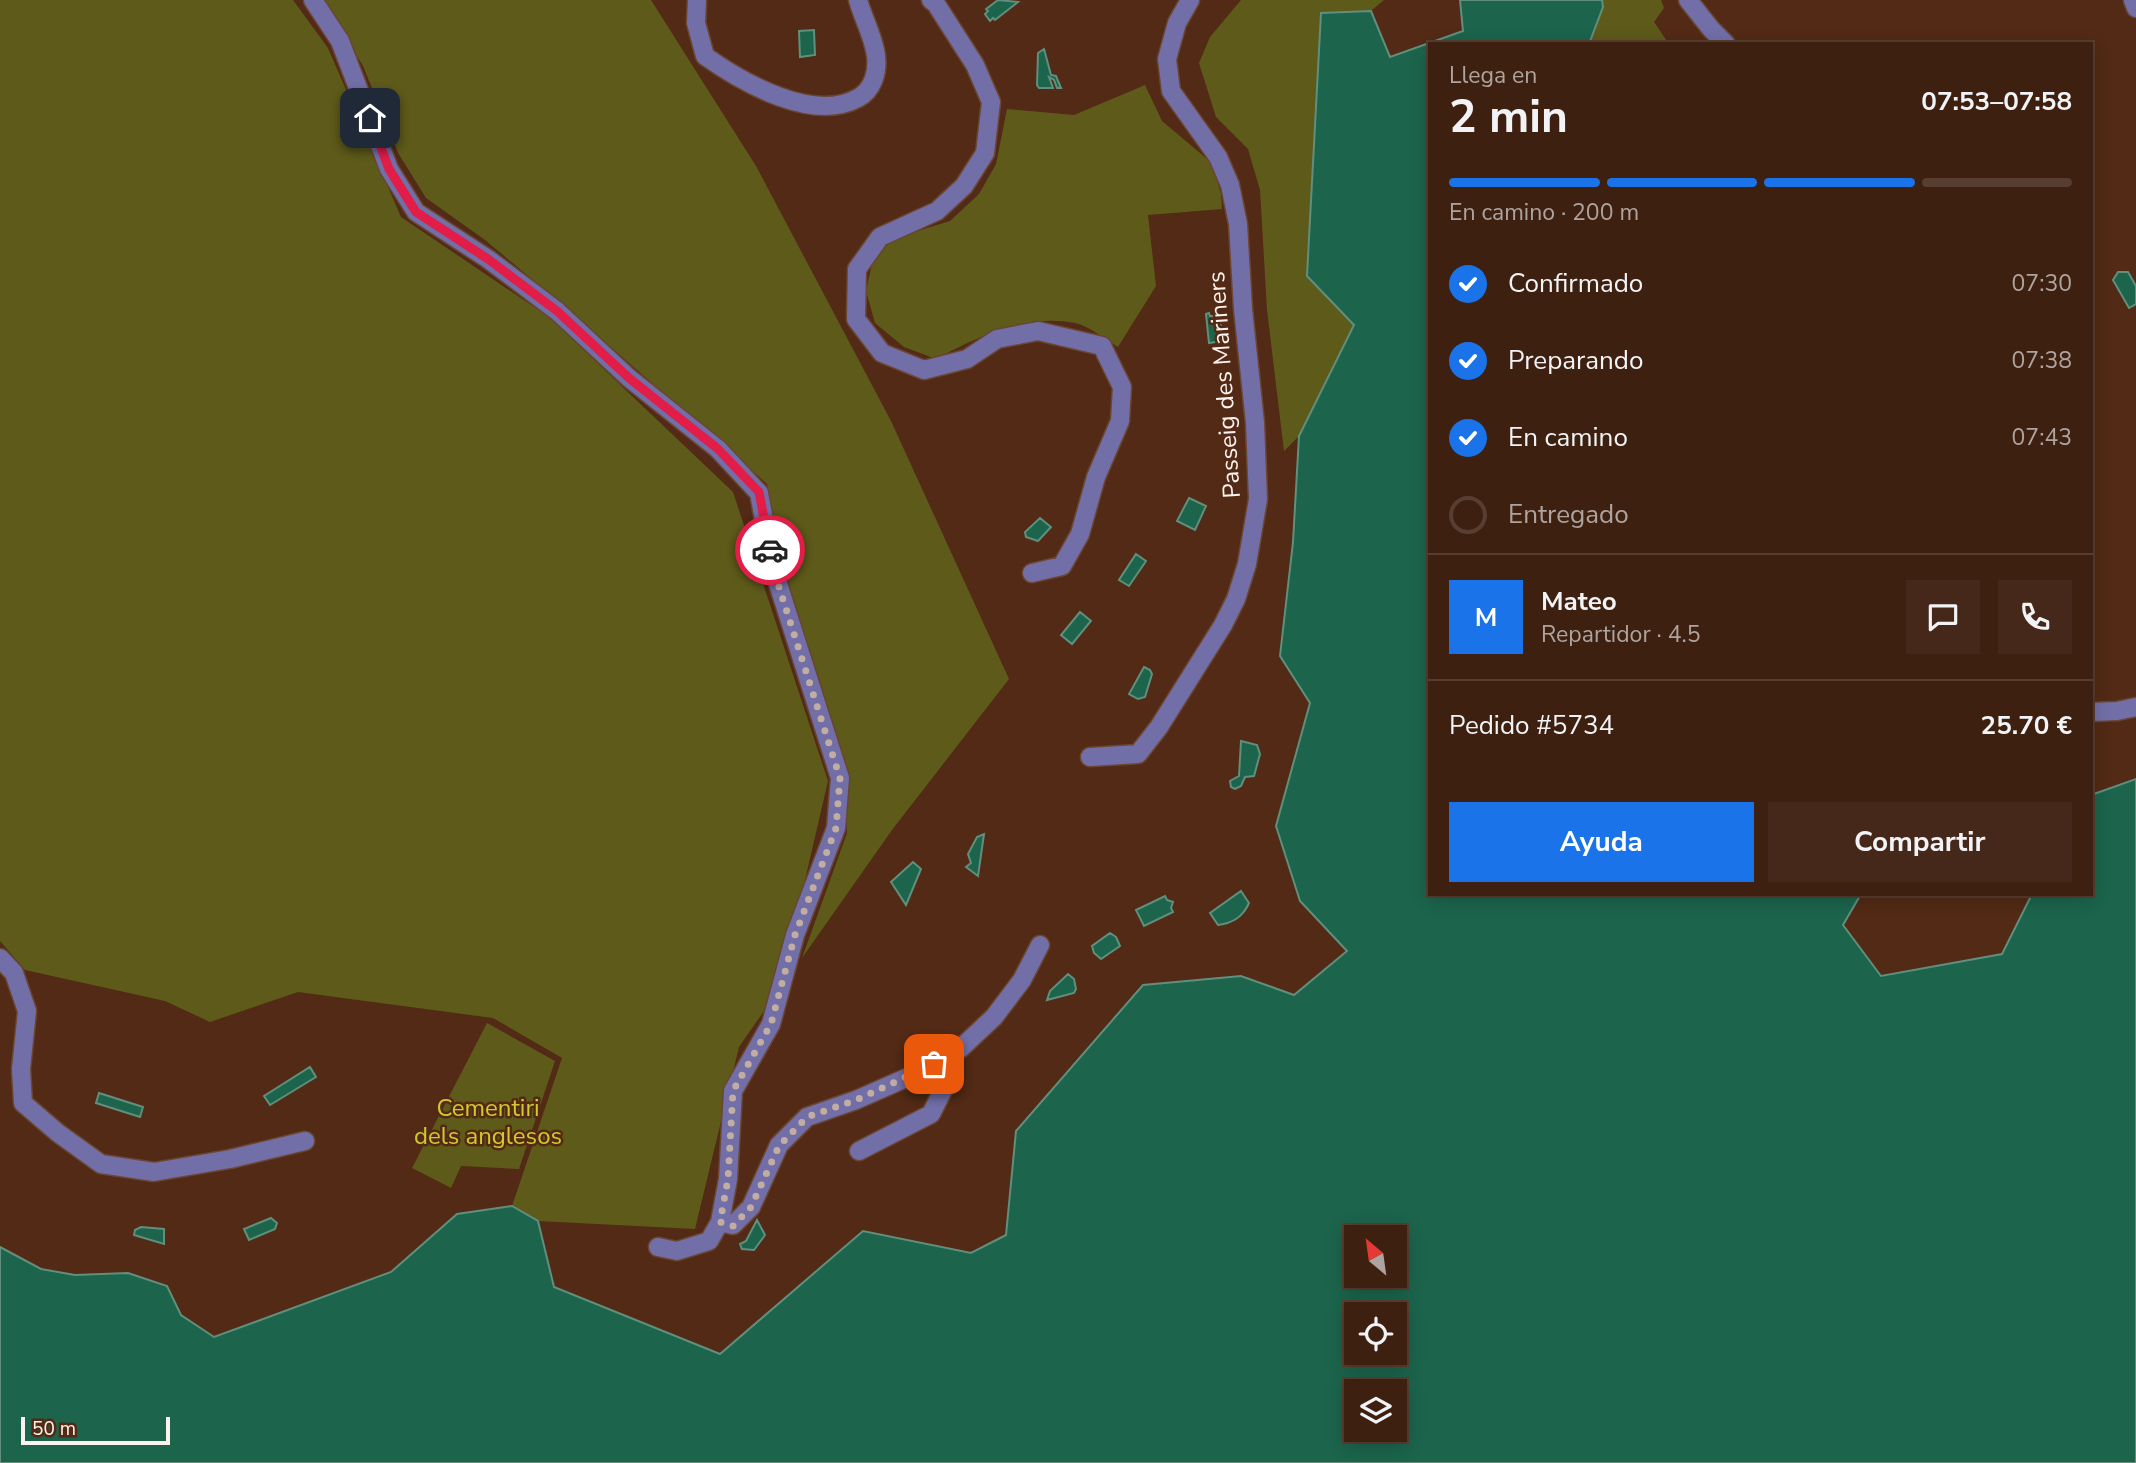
<!DOCTYPE html>
<html lang="es">
<meta charset="utf-8">
<style>
body{margin:0;font-family:"Nunito Sans",sans-serif;background:#452819;color:#f1f3f6;height:100vh;display:flex;flex-direction:column;font-size:26px;white-space:nowrap}
*{box-sizing:border-box;margin:0}
p{font-size:23px;color:#ada39f}
.icon{flex:none;width:38px;height:38px;fill:none;stroke:currentColor;stroke-width:2;stroke-linecap:round;stroke-linejoin:round}
.map{position:relative;flex:1;overflow:hidden}
.drawer{position:absolute;left:1428px;top:42px;width:665px;height:854px;display:flex;flex-direction:column;background:#3e2010;border-radius:0px;box-shadow:0 4px 18px #0003,0 0 0 2px #573e30}
.drawer>*{flex:none}
.needle{width:46px;rotate:331deg}
.controls{position:absolute;left:1344px;top:1225px;display:grid;gap:14px}
.controls a{display:grid;place-items:center;width:63px;height:63px;border-radius:0px;background:#3e2010;box-shadow:0 4px 18px #0003,0 0 0 2px #573e30;font-size:35px}
.scale{position:absolute;left:21px;bottom:18px;width:149px;box-sizing:border-box;padding-left:7px;border:4px solid #fdf3ee;border-top:0;font-size:19px;line-height:24px;white-space:nowrap;color:#fdf3ee;-webkit-text-stroke:5px #522a15;paint-order:stroke}
.pin{position:absolute;display:grid;place-items:center;width:60px;height:60px;color:#fff;margin:-30px;border-radius:14px;box-shadow:0 4px 10px #0006}
.courier{position:absolute;display:grid;place-items:center;width:70px;height:70px;margin:-35px;border:5px solid #e11d48;border-radius:50%;background:#fff;color:#222;box-shadow:0 2px 9px #0007}
.summary em{font-style:normal;font-weight:700}
.summary div{display:flex;flex-direction:column-reverse}
.summary{display:flex;align-items:center;justify-content:space-between;height:119px;padding:0 21px}
h1{font-size:46px;font-weight:700;line-height:52px}
.bar{display:grid;grid-template-columns:repeat(4,1fr);gap:10px 7px;align-content:center;height:84px;padding:0 21px}
.bar i{height:9px;border-radius:5px;background:#573e30}
.bar .current{background:#1a73e8}
.bar p{grid-column:span 4}
.line{display:flex;align-items:center;gap:18px;padding:0 21px;border-top:2px solid #573e30}
.line div{flex:1}
.round{display:grid;place-items:center;flex:none;width:74px;height:74px;border-radius:0px;background:#452819}
ol{padding:0 21px;list-style:none}
li{display:flex;align-items:center;gap:21px;height:77px}
li p{margin-inline-start:auto}
li .icon{padding:7px;border-radius:50%;background:#1a73e8;color:#fff;stroke-width:4}
li:last-child{color:#ada39f}
li i{width:38px;height:38px;border:4px solid #573e30;border-radius:50%}
.action{display:flex;gap:14px;margin-top:auto;padding:14px 21px}
.action a{flex:1;height:80px;border-radius:0px;background:#1a73e8;color:#fff;font-size:28px;font-weight:700;line-height:80px;text-align:center}
.action a+a{background:#452819;color:#f1f3f6}
.map>svg:first-child{display:block}
</style>
<div class="map">
<svg width="2136" height="1463" viewBox="0 0 2136 1463">
<rect width="100%" height="100%" fill="#522a15"/>
<path fill="#5e5a1a" d="M 0,0 L 293,0 L 328,48 L 401,217 L 549,317 L 733,492 L 828,781 L 780,988 L 739,1047 L 695,1229 L 538,1221 L 512,1206 L 562,1058 L 493,1018 L 298,992 L 210,1022 L 165,1001 L 25,970 L 0,941 Z
M 322,0 L 651,0 L 756,166 L 891,421 L 1009,679 L 892,830 L 802,958 L 847,833 L 847,777 L 781,557 L 767,484 L 564,306 L 485,240 L 426,198 L 398,153 L 363,66 Z
M 1241,0 L 1384,0 L 1371,11 L 1322,13 L 1307,275 L 1354,325 L 1299,436 L 1284,451 L 1267,310 L 1260,190 L 1248,149 L 1216,117 L 1199,63 L 1210,37 Z
M 1602,0 L 1661,0 L 1664,8 L 1654,22 L 1669,44 L 1589,44 L 1603,7 Z
M 1145,85 L 1162,121 L 1212,163 L 1221,194 L 1222,209 L 1148,215 L 1156,286 L 1118,347 C 1105,339 1089,326 1075,323 C 1026,313 977,337 936,359 L 904,347 L 875,323 L 866,291 L 872,264 L 891,239 L 950,221 L 979,194 L 996,164 L 1007,109 L 1074,115 Z
M 487,1023 L 555,1061 L 519,1169 L 461,1166 L 451,1188 L 412,1168 Z"/>
<path fill="#1c644c" stroke="#608f7d" stroke-width="2" fill-rule="evenodd" d="M 998,0 L 1018,2 L 995,20 L 993,18 L 990,21 L 985,14 L 988,11 L 986,9 Z
M 1460,0 L 1602,0 L 1603,7 L 1589,44 L 1430,44 L 1430,894 L 1861,894 L 1843,925 L 1881,976 L 2002,954 L 2032,894 L 2091,894 L 2091,795 L 2136,779 L 2136,1463 L 0,1463 L 0,1247 L 41,1269 L 75,1275 L 128,1273 L 167,1286 L 181,1315 L 214,1337 L 391,1272 L 457,1214 L 512,1206 L 538,1221 L 554,1287 L 720,1354 L 863,1231 L 971,1253 L 1006,1235 L 1016,1131 L 1143,985 L 1241,976 L 1294,995 L 1347,951 L 1300,901 L 1276,826 L 1310,703 L 1280,656 L 1293,542 L 1299,436 L 1354,325 L 1307,276 L 1321,13 L 1371,11 L 1390,57 L 1463,31 ZM 1356,1237 L 1395,1237 L 1395,1276 L 1356,1276 ZM 1356,1314 L 1395,1314 L 1395,1353 L 1356,1353 ZM 1356,1391 L 1395,1391 L 1395,1430 L 1356,1430 Z
M 814,30 L 815,55 L 800,57 L 799,31 Z
M 1044,49 L 1051,75 L 1056,76 L 1061,88 L 1057,88 L 1054,80 L 1049,77 L 1053,88 L 1039,88 L 1037,85 L 1038,53 Z
M 2118,272 L 2128,272 L 2136,286 L 2136,304 L 2129,308 L 2113,280 Z
M 1209,313 L 1210,316 L 1220,316 L 1222,341 L 1209,343 L 1206,314 Z
M 1189,498 L 1206,506 L 1195,530 L 1177,521 Z
M 1040,518 L 1051,527 L 1038,541 L 1026,537 L 1025,532 Z
M 1136,554 L 1146,561 L 1129,586 L 1119,580 Z
M 1080,612 L 1091,621 L 1072,644 L 1061,635 Z
M 1144,667 L 1150,670 L 1152,674 L 1145,697 L 1138,699 L 1129,694 Z
M 1241,741 L 1257,745 L 1260,754 L 1254,776 L 1245,777 L 1241,786 L 1235,789 L 1231,787 L 1230,781 L 1239,776 Z
M 984,834 L 978,876 L 966,867 L 971,863 L 968,854 L 977,837 Z
M 913,862 L 921,869 L 906,905 L 891,882 Z
M 1241,891 L 1249,903 C 1243,917 1233,923 1218,925 L 1210,913 Z
M 1165,896 L 1167,900 L 1173,902 L 1171,908 L 1173,912 L 1144,926 L 1136,910 Z
M 1110,933 L 1116,937 L 1120,946 L 1101,959 L 1094,953 L 1092,946 Z
M 1068,974 L 1074,979 L 1076,989 L 1074,993 L 1047,1000 L 1050,991 Z
M 310,1067 L 316,1077 L 270,1105 L 264,1096 Z
M 99,1093 L 143,1107 L 140,1117 L 96,1103 Z
M 271,1218 L 277,1223 L 275,1229 L 249,1240 L 244,1229 Z
M 757,1220 L 765,1235 L 754,1250 L 742,1249 L 740,1244 L 746,1241 Z
M 141,1227 L 164,1229 L 164,1244 L 134,1235 L 135,1230 Z"/>
<g fill="none" stroke-linecap="round" stroke-linejoin="round">
<defs>
<path id="street" d="M 313,0 L 340,41 L 389,169 L 416,212 L 488,259 L 557,311 L 629,378 L 718,449 L 759,493 L 773,568 L 840,778 L 836,828 L 795,935 L 771,1024 L 733,1091 L 728,1179 L 720,1222 L 709,1241 L 677,1251 L 658,1247
M 697,0 L 696,23 L 705,56 C 743,83 813,123 858,98 C 873,90 878,72 876,56 C 874,38 863,18 858,0
M 931,0 L 936,4 L 975,65 L 991,102 L 985,153 L 964,186 L 937,211 L 880,237 L 857,269 L 856,319 L 882,353 L 924,370 L 967,359 L 997,339 L 1038,331 L 1102,346 L 1122,387 L 1120,421 L 1096,477 L 1080,534 L 1062,566 L 1032,573
M 1688,0 L 1711,29 L 1726,44
M 2133,0 L 2136,8
M 2091,712 L 2117,711 L 2136,707
M 1090,757 L 1138,754 L 1159,727 L 1223,625 L 1236,599 L 1247,564 L 1258,499 L 1255,423 L 1243,309 L 1238,224 L 1230,185 L 1218,157 L 1171,91 L 1167,59 L 1177,23 L 1190,0
M 0,958 L 14,973 L 27,1011 L 21,1069 L 23,1103 L 58,1133 L 101,1164 L 154,1172 L 230,1159 L 305,1141
M 859,1151 L 931,1114 L 951,1074 L 946,1057
M 720,1222 L 733,1225 L 751,1207 L 779,1145 L 807,1117 L 856,1100 L 922,1071 L 961,1048 L 994,1017 L 1022,980 L 1040,945"/>
</defs>
<use href="#street" stroke="#6a4633" stroke-width="21"/>
<use href="#street" stroke="#726ea8" stroke-width="18"/>
</g>
<g fill="none" stroke-linecap="round" stroke-linejoin="round">
<path stroke="#c1ada2" stroke-width="7" stroke-dasharray="0 12.6" d="M 770,550 L 773,568 L 840,778 L 836,828 L 795,935 L 771,1024 L 733,1091 L 728,1179 L 720,1222 L 733,1226 L 751,1207 L 779,1146 L 807,1117 L 856,1100 L 934,1064"/>
<path stroke="#e11d48" stroke-width="9" d="M 370,118 L 389,169 L 416,212 L 488,259 L 557,311 L 629,378 L 718,449 L 759,492 L 770,550"/>
</g>
<g text-anchor="middle" dominant-baseline="central" stroke-width="5" stroke-linejoin="round" paint-order="stroke">
<g font-size="24" fill="#fdf3ee" stroke="#522a15">
<text transform="translate(1224 385) rotate(-94)">Passeig des Mariners</text>
</g>
<g font-size="24" fill="#d2ca2b" stroke="#522a15">
<text x="488" y="1108">Cementiri<tspan x="488" dy="28">dels anglesos</tspan></text>
</g>
</g>
</svg>
<div class="controls">
<a><svg class="needle" viewBox="-14 -14 28 28"><path d="M0-13l5 13h-10z" fill="#e53935"/><path d="M0 13l5-13h-10z" fill="#ada39f"/></svg></a>
<a><svg class="icon" aria-label="locate" viewBox="0 0 24 24"><circle cx="12" cy="12" r="6"/><path d="M12 2v4M12 18v4M2 12h4M18 12h4"/></svg></a>
<a><svg class="icon" aria-label="layers" viewBox="0 0 24 24"><path d="M12 4l9 5-9 5-9-5zM3 14l9 5 9-5"/></svg></a>
</div>
<div class="scale">50 m</div>
<div class="pin" style="left:934px;top:1064px;background:#ea580c"><svg class="icon" aria-label="bag" viewBox="0 0 24 24"><path d="M5 8h14l-1 12H6zM9 8a3 3 0 0 1 6 0"/></svg></div>
<div class="pin" style="left:370px;top:118px;background:#1f2937"><svg class="icon" aria-label="home" viewBox="0 0 24 24"><path d="M3 11l9-7 9 7M6 9v11h12V9"/></svg></div>
<div class="courier" style="left:770px;top:550px"><svg class="icon" aria-label="car" viewBox="0 0 24 24"><path d="M5 17H2v-5l4-1 3-4h7l3 4 3 1v5h-3M9 17h6M6 11h13"/><circle cx="7" cy="17" r="2"/><circle cx="17" cy="17" r="2"/></svg></div>
<section class="drawer">
<div class="summary"><div><h1>2 min</h1><p>Llega en</p></div><em>07:53–07:58</em></div>
<div class="bar"><i class="current"></i><i class="current"></i><i class="current"></i><i></i><p>En camino · 200 m</p></div>
<ol>
<li><svg class="icon" aria-label="check" viewBox="0 0 24 24"><path d="M5 12l5 5 9-10"/></svg>Confirmado<p>07:30</p></li>
<li><svg class="icon" aria-label="check" viewBox="0 0 24 24"><path d="M5 12l5 5 9-10"/></svg>Preparando<p>07:38</p></li>
<li><svg class="icon" aria-label="check" viewBox="0 0 24 24"><path d="M5 12l5 5 9-10"/></svg>En camino<p>07:43</p></li>
<li><i></i>Entregado</li>
</ol>
<div class="line" style="height:126px"><b class="round" style="background:#1a73e8;color:#fff">M</b><div><b>Mateo</b><p>Repartidor · 4.5</p></div><a class="round"><svg class="icon" aria-label="chat" viewBox="0 0 24 24"><path d="M4 5h16v11H9l-5 4z"/></svg></a><a class="round"><svg class="icon" aria-label="phone" viewBox="0 0 24 24"><path d="M5 4h4l2 5-3 2q2 4 5 5l2-3 5 2v4C11 20 4 13 5 4z"/></svg></a></div>
<div class="line" style="height:91px"><div>Pedido #5734</div><b>25.70 €</b></div>
<div class="action"><a>Ayuda</a><a>Compartir</a></div>
</section>
</div>
